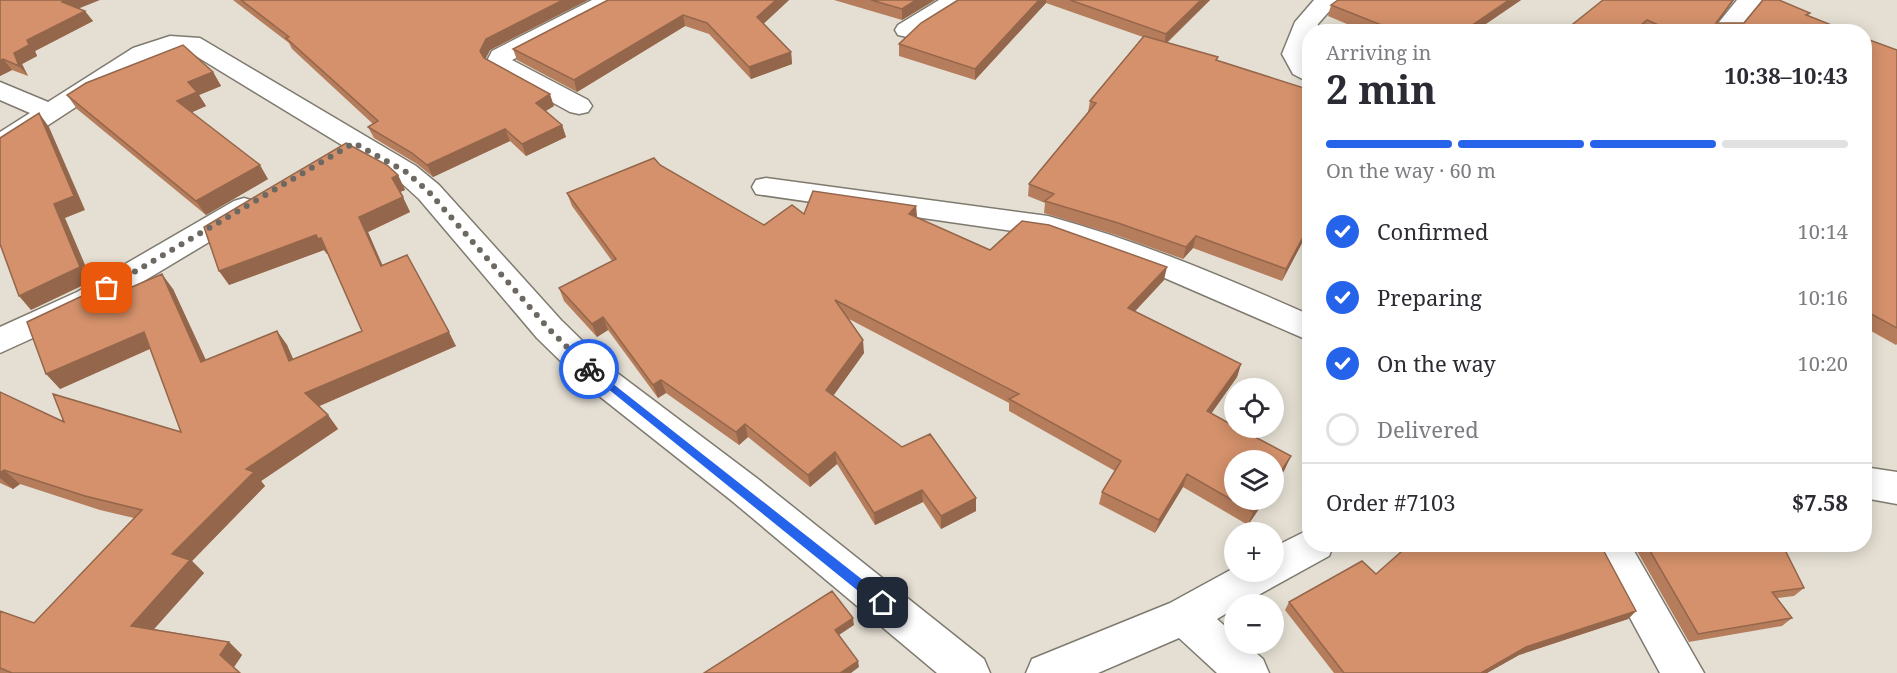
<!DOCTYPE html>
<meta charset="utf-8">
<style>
body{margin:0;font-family:"Noto Serif",serif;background:#f2f2f3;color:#2b2b33;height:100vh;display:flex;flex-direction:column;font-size:22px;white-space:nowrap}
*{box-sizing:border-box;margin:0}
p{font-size:20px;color:#7c7c81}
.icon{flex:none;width:33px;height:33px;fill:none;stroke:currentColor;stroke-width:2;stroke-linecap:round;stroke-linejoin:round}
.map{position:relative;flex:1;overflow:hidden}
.side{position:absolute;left:1302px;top:24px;width:570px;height:528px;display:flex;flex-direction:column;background:#fff;border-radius:24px;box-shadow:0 3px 15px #0003}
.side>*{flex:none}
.controls{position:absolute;left:1224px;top:378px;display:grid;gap:12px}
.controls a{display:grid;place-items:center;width:60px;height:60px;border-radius:50%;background:#fff;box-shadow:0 3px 15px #0003;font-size:30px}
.pin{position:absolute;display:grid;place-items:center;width:51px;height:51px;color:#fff;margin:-26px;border-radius:12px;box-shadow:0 3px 9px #0006}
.courier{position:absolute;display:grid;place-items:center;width:60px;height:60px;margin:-30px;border:4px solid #2563eb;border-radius:50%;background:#fff;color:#222;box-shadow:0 2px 8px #0007}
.headline em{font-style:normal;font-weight:700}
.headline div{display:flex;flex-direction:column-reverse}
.headline{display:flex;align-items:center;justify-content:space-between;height:102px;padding:0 24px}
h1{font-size:39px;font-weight:700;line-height:45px}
.bar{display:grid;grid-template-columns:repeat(4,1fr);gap:9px 6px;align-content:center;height:72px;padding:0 24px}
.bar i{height:8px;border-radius:4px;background:#e1e1e2}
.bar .current{background:#2563eb}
.bar p{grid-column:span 4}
.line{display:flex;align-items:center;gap:15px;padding:0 24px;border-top:2px solid #e1e1e2}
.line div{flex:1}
ol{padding:0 24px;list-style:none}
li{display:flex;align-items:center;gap:18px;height:66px}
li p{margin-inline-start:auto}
li .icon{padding:6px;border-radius:50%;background:#2563eb;color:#fff;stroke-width:4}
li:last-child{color:#7c7c81}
li i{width:33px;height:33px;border:3px solid #e1e1e2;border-radius:50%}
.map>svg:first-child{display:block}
</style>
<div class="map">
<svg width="1897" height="673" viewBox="0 0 1897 673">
<rect width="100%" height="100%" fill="#e5dfd3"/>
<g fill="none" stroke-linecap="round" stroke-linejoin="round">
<defs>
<path id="street" d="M 592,0 L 622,0 L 618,5 L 512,60 L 588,100 L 592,106 L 588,112 L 579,114 L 570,112 L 490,68 L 486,63 L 492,51 Z
M 939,0 L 967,0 L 963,5 L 916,35 L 907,37 L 898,35 L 895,30 L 898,25 Z
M 1314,0 L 1339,0 L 1318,24 L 1316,32 L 1310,32 L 1310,83 L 1293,74 L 1282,54 L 1295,22 Z
M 1737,0 L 1762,0 L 1736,32 L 1711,32 Z
M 170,36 L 200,38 L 416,166 L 439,185 L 561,320 L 608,366 L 758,479 L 984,659 L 990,673 L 937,673 L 732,501 L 584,384 L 537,338 L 419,199 L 396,178 L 186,50 L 173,50 L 151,58 L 10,150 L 0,153 L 0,132 L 30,113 L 0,100 L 0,82 L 48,102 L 133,48 Z
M 766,178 L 1048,216 C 1139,241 1224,277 1310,315 L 1310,341 L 1137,266 L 1048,236 L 756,194 L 752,187 L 756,180 Z
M 244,198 L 254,201 L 259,208 L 254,215 L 99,308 L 0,353 L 0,327 L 77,292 L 234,201 Z
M 1864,467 L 1897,472 L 1897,504 L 1864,498 Z
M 1310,529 L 1310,544 L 1334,544 L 1329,556 L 1242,604 L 1234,604 L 1234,609 L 1217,619 L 1234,634 L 1234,644 L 1246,644 L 1263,659 L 1269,673 L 1217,673 L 1179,638 L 1098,673 L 1026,673 L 1032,659 L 1170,603 L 1234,568 L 1234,572 L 1274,572 L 1274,547 Z
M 1590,544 L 1630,544 L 1704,673 L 1660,673 Z"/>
</defs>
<use href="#street" stroke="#7f7a6f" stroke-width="3"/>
<use href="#street" fill="#fff" fill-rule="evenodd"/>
</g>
<path fill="#b67d5c" d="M 0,0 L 79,8 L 93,21 L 35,51 L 37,56 L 22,64 L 28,76 L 12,70 L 0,76 Z
M 233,0 L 588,0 L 490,50 L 485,59 L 554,106 L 546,111 L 562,125 L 566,137 L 526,156 L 510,141 L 433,177 L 417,164 L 374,138 L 368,127 L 373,124 L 292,49 L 289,43 Z
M 608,0 L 789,0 L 763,24 L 791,52 L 792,64 L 751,79 L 709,34 L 685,26 L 577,92 L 517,60 L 513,49 Z
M 834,0 L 935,0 L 902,20 Z
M 958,0 L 1210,0 L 1167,43 L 1218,57 L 1217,61 L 1310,228 L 1282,281 L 1193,248 L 1183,259 L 1116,235 L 1044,213 L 1045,203 L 1028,196 L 1029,184 L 1088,112 L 1090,101 L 1143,37 L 1046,3 L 975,80 L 899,56 L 899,44 Z
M 1521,0 L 1474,32 L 1366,32 L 1328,16 L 1331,5 Z
M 1734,0 L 1717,23 L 1744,23 L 1808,15 L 1849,32 L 1644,32 L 1641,30 L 1639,32 L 1563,32 Z
M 1864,38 L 1897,50 L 1897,344 L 1896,345 L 1864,327 Z
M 213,72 L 221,86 L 199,95 L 206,106 L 192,112 L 268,179 L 206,215 L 77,109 L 67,95 Z
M 660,165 L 764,225 L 804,214 L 916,206 L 917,218 L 990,250 L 1164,280 L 1135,311 L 1241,364 L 1237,377 L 1211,413 L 1285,469 L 1274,487 L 1274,460 L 1265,500 L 1248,525 L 1183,487 L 1155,533 L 1099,504 L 1102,492 L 1115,471 L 1009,411 L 1009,403 L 849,319 L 864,353 L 833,396 L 976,511 L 941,529 L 923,502 L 875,525 L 837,464 L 810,487 L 748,437 L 739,445 L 666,393 L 658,398 L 608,330 L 597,337 L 564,301 L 559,288 L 612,261 L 572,206 L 567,193 Z
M 398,175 L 405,190 L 400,192 L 410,212 L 368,232 L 382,265 L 456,346 L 319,406 L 328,415 L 338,429 L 261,481 L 265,486 L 192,561 L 204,573 L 154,629 L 229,642 L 242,655 L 234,667 L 240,673 L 0,673 L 0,611 L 34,623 L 134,518 L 100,510 L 20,484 L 13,489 L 0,483 L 0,392 L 64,422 L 181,432 L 150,349 L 60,389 L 99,288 L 107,298 L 173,289 L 206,360 L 277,331 L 287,345 L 293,359 L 362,331 L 328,254 L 327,254 L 324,250 L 229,285 Z
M 1633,544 L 1782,544 L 1804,588 L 1794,596 L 1777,598 L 1792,618 L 1782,626 L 1689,642 Z
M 1376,574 L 1636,611 L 1628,619 L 1519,655 L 1487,673 L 1334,673 L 1285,610 L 1289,602 Z"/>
<path fill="#94664b" d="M 66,0 L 100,0 L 70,12 L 62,2 Z
M 563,0 L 588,0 L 490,50 L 484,62 L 480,51 L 486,39 Z
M 776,0 L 789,0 L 759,28 L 757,17 Z
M 916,0 L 935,0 L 902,20 L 902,9 Z
M 1039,0 L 1046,0 L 1046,3 L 975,80 L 975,69 Z
M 1201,0 L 1210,0 L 1164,45 L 1166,34 Z
M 1509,0 L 1521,0 L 1474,32 L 1462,32 Z
M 1733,0 L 1734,0 L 1711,32 L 1716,23 Z
M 85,11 L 93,21 L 35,51 L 37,56 L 22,64 L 28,76 L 19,66 L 14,53 L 27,40 Z
M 683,15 L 685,26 L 577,92 L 574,80 Z
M 1647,20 L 1639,32 L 1633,32 Z
M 791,52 L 792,64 L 751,79 L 749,67 Z
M 3,59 L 12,70 L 0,76 L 0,61 Z
M 213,72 L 221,86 L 199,95 L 206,106 L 186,115 L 177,101 L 188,82 Z
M 550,94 L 554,106 L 540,114 L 536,103 Z
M 39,113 L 49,127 L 85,210 L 65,218 L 92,281 L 31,310 L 19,296 L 54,204 Z
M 562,125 L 566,137 L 526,156 L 522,144 Z
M 505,129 L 510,141 L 433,177 L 427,165 Z
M 260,165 L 268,179 L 206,215 L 196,201 Z
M 398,175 L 405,190 L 400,192 L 392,178 Z
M 403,197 L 410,212 L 368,232 L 389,280 L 381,266 L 359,217 Z
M 916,206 L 917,219 L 909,214 Z
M 1310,224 L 1310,228 L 1282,281 L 1286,269 Z
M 316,235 L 321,238 L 330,253 L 327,254 L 324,250 L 229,285 L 219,271 Z
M 1196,236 L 1193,248 L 1183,259 L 1186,247 Z
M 1167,267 L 1164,280 L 1126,321 L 1128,308 Z
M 162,274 L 173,289 L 213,376 L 201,362 Z
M 99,288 L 112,303 L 104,299 Z
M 603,317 L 608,330 L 597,337 L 592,324 Z
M 277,331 L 287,345 L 300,375 L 289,361 Z
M 144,332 L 156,346 L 60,389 L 46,374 Z
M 449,332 L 456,346 L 315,408 L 305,393 Z
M 863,340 L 864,353 L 828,403 L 826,390 Z
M 1241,364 L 1237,377 L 1204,424 L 1207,411 Z
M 661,380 L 666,393 L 658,398 L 653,385 Z
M 328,415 L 338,429 L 261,481 L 265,486 L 192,561 L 204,573 L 146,638 L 131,626 L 172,554 L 246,469 Z
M 745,424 L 748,437 L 739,445 L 736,432 Z
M 835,452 L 837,464 L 810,487 L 808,475 Z
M 1291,456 L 1285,469 L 1274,487 L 1274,482 Z
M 4,470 L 20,484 L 13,489 L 0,478 L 0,473 Z
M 1187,474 L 1183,487 L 1155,533 L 1159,520 Z
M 922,490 L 923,502 L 875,525 L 874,513 Z
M 976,498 L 976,511 L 941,529 L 941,516 Z
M 1262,500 L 1265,500 L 1248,525 L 1253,512 Z
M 1636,611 L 1628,619 L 1519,655 L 1487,673 L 1481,673 L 1526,647 Z
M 853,618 L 854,625 L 836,637 L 835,630 Z
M 229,642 L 242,655 L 234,667 L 220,655 Z
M 858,661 L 859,667 L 851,673 L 840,673 Z"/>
<path fill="#d4916b" stroke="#94664b" stroke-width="1.5" d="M 0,0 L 66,0 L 62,2 L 85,11 L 27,40 L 29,45 L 14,53 L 19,66 L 3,59 L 0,61 Z
M 241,0 L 563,0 L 486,39 L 480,51 L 484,58 L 550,94 L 536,103 L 562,125 L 522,144 L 505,129 L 427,165 L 412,153 L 368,127 L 378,121 L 286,38 L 289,37 Z
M 608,0 L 776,0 L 757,17 L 791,52 L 749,67 L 707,23 L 683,15 L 574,80 L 513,49 Z
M 871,0 L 916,0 L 902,9 Z
M 958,0 L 1039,0 L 975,69 L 899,44 L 921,23 Z
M 1070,0 L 1201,0 L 1166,34 Z
M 1338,0 L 1509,0 L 1462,32 L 1399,32 L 1331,5 Z
M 1603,0 L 1733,0 L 1716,23 L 1744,23 L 1763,0 L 1779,0 L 1810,13 L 1806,15 L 1849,32 L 1674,32 L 1647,20 L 1633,32 L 1563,32 Z
M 1144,36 L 1218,57 L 1216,60 L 1310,90 L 1310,224 L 1286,269 L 1196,236 L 1186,247 L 1118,223 L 1045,201 L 1054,194 L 1029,184 L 1096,103 L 1090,101 Z
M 1864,38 L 1897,50 L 1897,328 L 1864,310 Z
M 183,45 L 213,72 L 188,82 L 197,92 L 177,101 L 260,165 L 196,201 L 67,95 L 86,83 Z
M 39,113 L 74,196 L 54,204 L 80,267 L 19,296 L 0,244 L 0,138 Z
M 346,143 L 387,165 L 398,175 L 392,178 L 403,197 L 359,217 L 381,266 L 407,255 L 449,332 L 305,393 L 328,415 L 246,469 L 254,472 L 172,554 L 190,560 L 131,626 L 229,642 L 220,655 L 240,673 L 12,673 L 0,668 L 0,611 L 34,623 L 142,510 L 85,496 L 4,470 L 0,473 L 0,392 L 64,422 L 53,394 L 181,432 L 144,332 L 46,374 L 27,322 L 99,288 L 104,299 L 162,274 L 201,362 L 277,331 L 289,361 L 362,331 L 321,238 L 318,239 L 316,235 L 219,271 L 204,227 Z
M 654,158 L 660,165 L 764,225 L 792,205 L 804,214 L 813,191 L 916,206 L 909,214 L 990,250 L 1022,221 L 1049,225 L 1167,267 L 1128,308 L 1241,364 L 1207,411 L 1234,426 L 1234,428 L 1238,428 L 1291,456 L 1274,482 L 1274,460 L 1234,460 L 1234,500 L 1262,500 L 1253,512 L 1187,474 L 1159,520 L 1102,492 L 1121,461 L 1009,399 L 1019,394 L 835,300 L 863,340 L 826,390 L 902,447 L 930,434 L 976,498 L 941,516 L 922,490 L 874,513 L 835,452 L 808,475 L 745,424 L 736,432 L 661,380 L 653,385 L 603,317 L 592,324 L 559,288 L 616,259 L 567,193 Z
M 1410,544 L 1600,544 L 1636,611 L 1526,647 L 1481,673 L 1344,673 L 1289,602 L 1362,561 L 1376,574 Z
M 1646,544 L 1782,544 L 1804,588 L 1772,592 L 1792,618 L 1698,634 Z
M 832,591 L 853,618 L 835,630 L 858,661 L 840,673 L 704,673 Z"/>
<path fill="#2563eb" d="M 589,365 L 887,599 L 887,607 L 878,607 L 586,371 L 584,369 Z"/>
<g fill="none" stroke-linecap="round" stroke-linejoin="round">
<path stroke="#6d6962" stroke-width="6" stroke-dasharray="0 10.8" d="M 107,288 L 354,143 L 406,172 L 429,192 L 549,329 L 589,369"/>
</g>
</svg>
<div class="controls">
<a><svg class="icon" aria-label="locate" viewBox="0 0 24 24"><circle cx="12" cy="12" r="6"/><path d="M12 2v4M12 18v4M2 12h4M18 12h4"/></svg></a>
<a><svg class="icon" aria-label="layers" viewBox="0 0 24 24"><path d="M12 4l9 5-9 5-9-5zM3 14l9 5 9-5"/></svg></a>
<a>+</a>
<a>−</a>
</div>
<div class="pin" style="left:107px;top:288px;background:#ea580c"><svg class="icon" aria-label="bag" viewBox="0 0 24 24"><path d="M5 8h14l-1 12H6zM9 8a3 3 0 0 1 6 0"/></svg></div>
<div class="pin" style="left:883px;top:603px;background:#1f2937"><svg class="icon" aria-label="home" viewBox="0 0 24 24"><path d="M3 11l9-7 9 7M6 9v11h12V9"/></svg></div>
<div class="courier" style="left:589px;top:369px"><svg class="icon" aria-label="bike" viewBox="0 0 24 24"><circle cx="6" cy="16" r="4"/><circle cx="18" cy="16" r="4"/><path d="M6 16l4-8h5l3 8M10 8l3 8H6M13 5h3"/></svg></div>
<section class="side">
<div class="headline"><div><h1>2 min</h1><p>Arriving in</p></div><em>10:38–10:43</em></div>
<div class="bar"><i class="current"></i><i class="current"></i><i class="current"></i><i></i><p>On the way · 60 m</p></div>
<ol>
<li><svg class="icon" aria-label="check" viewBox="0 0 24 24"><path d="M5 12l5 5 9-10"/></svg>Confirmed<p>10:14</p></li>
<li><svg class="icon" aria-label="check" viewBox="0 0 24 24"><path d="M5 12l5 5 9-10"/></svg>Preparing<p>10:16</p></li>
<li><svg class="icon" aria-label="check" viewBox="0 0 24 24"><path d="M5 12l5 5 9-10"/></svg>On the way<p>10:20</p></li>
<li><i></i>Delivered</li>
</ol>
<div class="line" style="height:78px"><div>Order #7103</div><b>$7.58</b></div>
</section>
</div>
